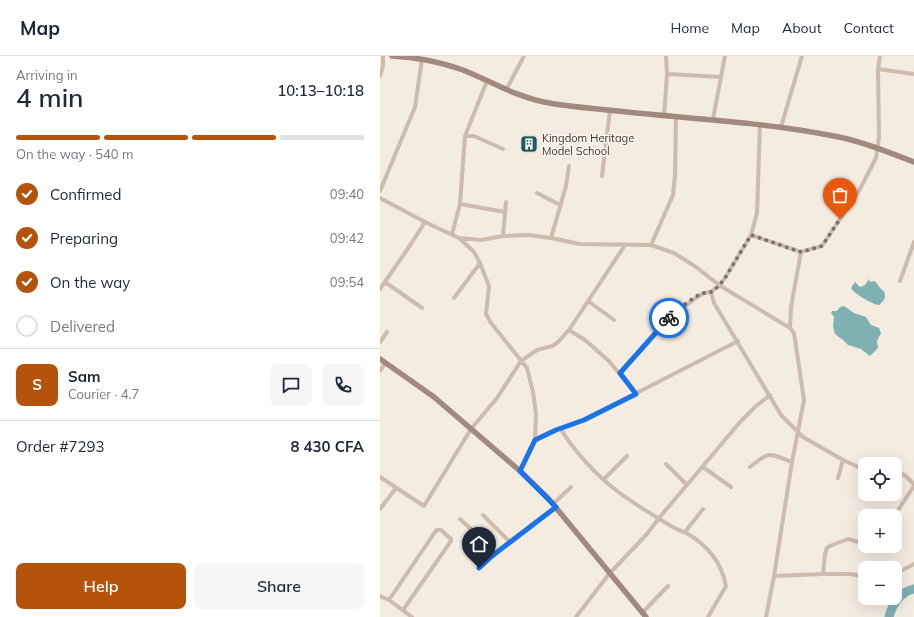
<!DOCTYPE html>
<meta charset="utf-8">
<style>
body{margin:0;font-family:Mulish,sans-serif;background:#f6f6f7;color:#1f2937;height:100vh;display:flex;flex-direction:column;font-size:15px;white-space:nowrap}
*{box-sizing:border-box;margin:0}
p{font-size:13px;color:#747a83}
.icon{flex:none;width:22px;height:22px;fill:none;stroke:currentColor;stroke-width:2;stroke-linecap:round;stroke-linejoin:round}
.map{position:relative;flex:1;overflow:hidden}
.sheet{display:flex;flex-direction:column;background:#fff;width:380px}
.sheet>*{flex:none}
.fabs{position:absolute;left:478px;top:401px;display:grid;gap:8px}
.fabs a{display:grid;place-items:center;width:44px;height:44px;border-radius:8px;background:#fff;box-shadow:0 4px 16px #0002;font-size:20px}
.pin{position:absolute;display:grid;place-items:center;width:34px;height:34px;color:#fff;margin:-41px -17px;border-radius:50% 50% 50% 0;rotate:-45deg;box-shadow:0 0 4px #0007}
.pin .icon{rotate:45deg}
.courier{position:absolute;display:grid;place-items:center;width:40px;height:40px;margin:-20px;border:3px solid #1a73e8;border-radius:50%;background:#fff;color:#222;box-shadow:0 1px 5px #0007}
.overview em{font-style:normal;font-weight:600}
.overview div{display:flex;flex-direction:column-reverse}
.overview{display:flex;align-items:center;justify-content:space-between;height:68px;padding:0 16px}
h1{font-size:26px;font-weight:600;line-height:30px}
.bar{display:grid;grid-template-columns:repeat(4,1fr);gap:6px 4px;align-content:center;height:48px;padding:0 16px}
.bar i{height:5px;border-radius:3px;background:#e0e1e3}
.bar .current{background:#b45309}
.bar p{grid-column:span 4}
.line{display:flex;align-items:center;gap:10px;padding:0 16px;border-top:1px solid #e0e1e3}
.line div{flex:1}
.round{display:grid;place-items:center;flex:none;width:42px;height:42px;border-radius:8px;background:#f6f6f7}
ol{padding:0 16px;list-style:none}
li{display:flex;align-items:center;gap:12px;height:44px}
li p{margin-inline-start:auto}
li .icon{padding:4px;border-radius:50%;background:#b45309;color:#fff;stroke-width:4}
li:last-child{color:#747a83}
li i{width:22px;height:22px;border:2px solid #e0e1e3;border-radius:50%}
.primary-button{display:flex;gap:8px;margin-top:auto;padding:8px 16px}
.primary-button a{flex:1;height:46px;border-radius:8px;background:#b45309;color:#fff;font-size:16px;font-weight:600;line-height:46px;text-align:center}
.primary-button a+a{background:#f6f6f7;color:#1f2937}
header{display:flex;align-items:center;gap:24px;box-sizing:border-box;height:56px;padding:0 20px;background:#fff;border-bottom:1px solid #e0e1e3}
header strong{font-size:19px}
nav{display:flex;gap:22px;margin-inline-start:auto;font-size:14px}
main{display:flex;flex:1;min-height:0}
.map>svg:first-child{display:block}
</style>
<header>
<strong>Map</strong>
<nav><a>Home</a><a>Map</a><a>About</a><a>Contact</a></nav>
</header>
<main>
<section class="sheet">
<div class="overview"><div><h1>4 min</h1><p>Arriving in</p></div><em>10:13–10:18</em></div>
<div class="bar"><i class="current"></i><i class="current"></i><i class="current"></i><i></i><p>On the way · 540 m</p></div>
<ol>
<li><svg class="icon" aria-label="check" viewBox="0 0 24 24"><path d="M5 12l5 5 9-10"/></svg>Confirmed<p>09:40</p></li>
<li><svg class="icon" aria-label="check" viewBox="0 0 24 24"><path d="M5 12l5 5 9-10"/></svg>Preparing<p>09:42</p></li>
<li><svg class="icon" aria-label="check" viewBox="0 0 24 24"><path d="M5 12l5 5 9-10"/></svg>On the way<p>09:54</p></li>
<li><i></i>Delivered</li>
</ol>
<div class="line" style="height:72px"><b class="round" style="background:#b45309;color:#fff">S</b><div><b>Sam</b><p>Courier · 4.7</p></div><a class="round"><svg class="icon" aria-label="chat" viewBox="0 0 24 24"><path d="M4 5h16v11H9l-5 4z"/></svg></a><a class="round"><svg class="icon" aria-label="phone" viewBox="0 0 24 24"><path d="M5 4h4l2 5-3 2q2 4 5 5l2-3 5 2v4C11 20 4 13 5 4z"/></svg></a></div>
<div class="line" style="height:52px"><div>Order #7293</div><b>8 430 CFA</b></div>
<div class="primary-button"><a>Help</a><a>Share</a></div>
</section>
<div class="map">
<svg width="534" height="561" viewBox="0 0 534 561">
<rect width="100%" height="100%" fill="#f4ebe1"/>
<path fill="#7fb0b2" d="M 489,223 L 490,226 L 494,225 C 497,227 498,229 500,232 C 508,238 506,243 499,249 C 494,249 474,238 471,232 L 475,226 L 480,231 L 485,229 Z
M 464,250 L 474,257 L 486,261 L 491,269 L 499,272 L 501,277 L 497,285 L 498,292 L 490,300 L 481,293 L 468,289 L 463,284 L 455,278 L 453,270 L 454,261 L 451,257 L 452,255 L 457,255 L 460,251 Z"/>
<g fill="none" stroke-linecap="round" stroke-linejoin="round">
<path stroke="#7fb0b2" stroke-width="9" d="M 509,561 C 512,549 520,536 534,533"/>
<path stroke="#cdbbac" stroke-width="4" d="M 498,13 L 534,18
M 287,18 L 341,21
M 0,20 L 3,10 L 3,0
M 126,34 L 144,0
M 284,60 L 287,18 L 286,0
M 333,63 L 345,0
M 380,68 L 377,157 L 371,179 L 345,222 L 339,229 L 331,236 L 334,247 L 401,359 L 423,381 L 463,404 L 485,414
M 401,71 L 422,0
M 85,80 L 94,80 L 123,93
M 222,120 L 230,54
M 0,135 L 35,51 L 42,3
M 157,137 L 180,149
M 0,142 L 45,166 L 79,182 L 101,184 L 123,180 L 148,179 L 171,182 L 200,188 L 271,189 L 294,197 L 316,211 L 339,229 L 410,272 L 414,277 L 424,344 L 412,406 L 394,520 L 386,561
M 80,148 L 125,156
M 72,178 L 80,148 L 85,80 L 107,25
M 371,179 L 421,196 L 442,190 L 480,133 L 496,102 L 499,81 L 498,13 L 500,0
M 123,180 L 126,146
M 79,182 L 94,196 L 100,207 L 109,230 L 106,258 L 111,267 L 147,312 L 153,336 L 156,358 L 155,383 L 140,415
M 171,182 L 186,130 L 189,110
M 271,189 L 293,139 L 295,119 L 296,61
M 520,225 L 534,186
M 5,226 L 42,252
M 0,233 L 31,188 L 45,166
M 74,242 L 100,207
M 208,245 L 234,264
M 410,272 L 411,251 L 421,196
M 189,274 L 205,284 L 229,305 L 256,338
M 0,286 L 7,276
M 0,315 L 5,307
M 240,317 C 265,291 281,265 312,245 C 317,241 324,235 331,236
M 180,372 C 194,395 216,419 237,435 C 254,448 273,459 291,470 C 296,473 302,475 308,478 C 327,489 342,507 346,530 L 328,561
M 155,383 L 176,374 L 204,364 L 358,285
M 286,408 L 307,429
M 323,411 L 351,431
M 370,411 C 389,395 389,397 412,406
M 515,416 C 524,416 528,423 534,428
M 0,421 L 44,450 L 91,373 L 117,342 L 141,305 L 157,294 L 172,290 L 177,287 L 189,274 L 245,189
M 458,422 L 463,404
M 224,423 L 247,400
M 173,448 L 191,431
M 0,453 L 16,432
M 103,459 L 130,486
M 514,460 L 534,430
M 80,463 L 91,473 L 112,500
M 305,476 L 323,453
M 99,512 L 112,500 L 176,451
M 443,518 L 471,518 L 485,521
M 515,518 L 534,508
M 394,520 L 443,518 L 445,498 L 447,492 L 450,490 L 468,483 L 485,488
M 0,540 L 9,544 L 32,561
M 9,544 L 55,476 L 57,474 L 61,474 L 71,483 L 71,485 L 23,554
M 262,557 L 288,530
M 196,561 L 229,518 L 267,478 L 279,462 L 361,365 L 375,351 L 390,339"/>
<path stroke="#a18a7d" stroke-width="5.5" d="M 12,0 C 36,1 60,6 83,14 C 110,25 135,40 164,46 C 188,51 213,52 237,55 C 311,63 386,66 459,81 C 485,86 510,97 534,106
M 0,303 L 54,341 L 140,415 L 168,442 L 266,561"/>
</g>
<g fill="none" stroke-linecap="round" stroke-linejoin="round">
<path stroke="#7c716b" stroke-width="4" stroke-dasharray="0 7.2" d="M 289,262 C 297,254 320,234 331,236 L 339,230 L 345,222 L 371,179 L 421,196 L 442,190 L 460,163"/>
<path stroke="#1a73e8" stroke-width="5" d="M 99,512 L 112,500 L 176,451 L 140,415 L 155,384 L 176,374 L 204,364 L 256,338 L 240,317 L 289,262"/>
</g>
<defs>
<symbol id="building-square" viewBox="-11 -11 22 22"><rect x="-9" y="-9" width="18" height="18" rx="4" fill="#1f5a5e" stroke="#fbf5ee"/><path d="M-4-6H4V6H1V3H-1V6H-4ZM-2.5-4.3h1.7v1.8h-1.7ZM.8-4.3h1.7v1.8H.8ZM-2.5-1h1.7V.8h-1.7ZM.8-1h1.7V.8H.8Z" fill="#fff"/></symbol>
</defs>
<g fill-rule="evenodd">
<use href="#building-square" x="139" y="78" width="20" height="20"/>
</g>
<g text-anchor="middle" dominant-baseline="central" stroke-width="3" stroke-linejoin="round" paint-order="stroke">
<g font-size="11" fill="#3b302b" stroke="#fbf5ee" text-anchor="start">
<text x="162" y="82">Kingdom Heritage<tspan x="162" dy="13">Model School</tspan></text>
</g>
</g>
</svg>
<div class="fabs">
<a><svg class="icon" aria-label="locate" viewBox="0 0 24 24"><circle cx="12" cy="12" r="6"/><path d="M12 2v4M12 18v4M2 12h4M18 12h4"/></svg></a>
<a>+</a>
<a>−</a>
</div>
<div class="pin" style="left:460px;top:163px;background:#ea580c"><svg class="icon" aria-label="bag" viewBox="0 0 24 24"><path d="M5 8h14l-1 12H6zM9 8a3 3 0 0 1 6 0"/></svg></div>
<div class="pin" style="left:99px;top:512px;background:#1f2937"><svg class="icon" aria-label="home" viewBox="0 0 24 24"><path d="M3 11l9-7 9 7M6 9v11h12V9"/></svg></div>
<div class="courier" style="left:289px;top:262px"><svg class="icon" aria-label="bike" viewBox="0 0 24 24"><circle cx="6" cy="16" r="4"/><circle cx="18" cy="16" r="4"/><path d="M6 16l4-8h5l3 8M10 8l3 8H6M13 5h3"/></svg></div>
</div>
</main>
